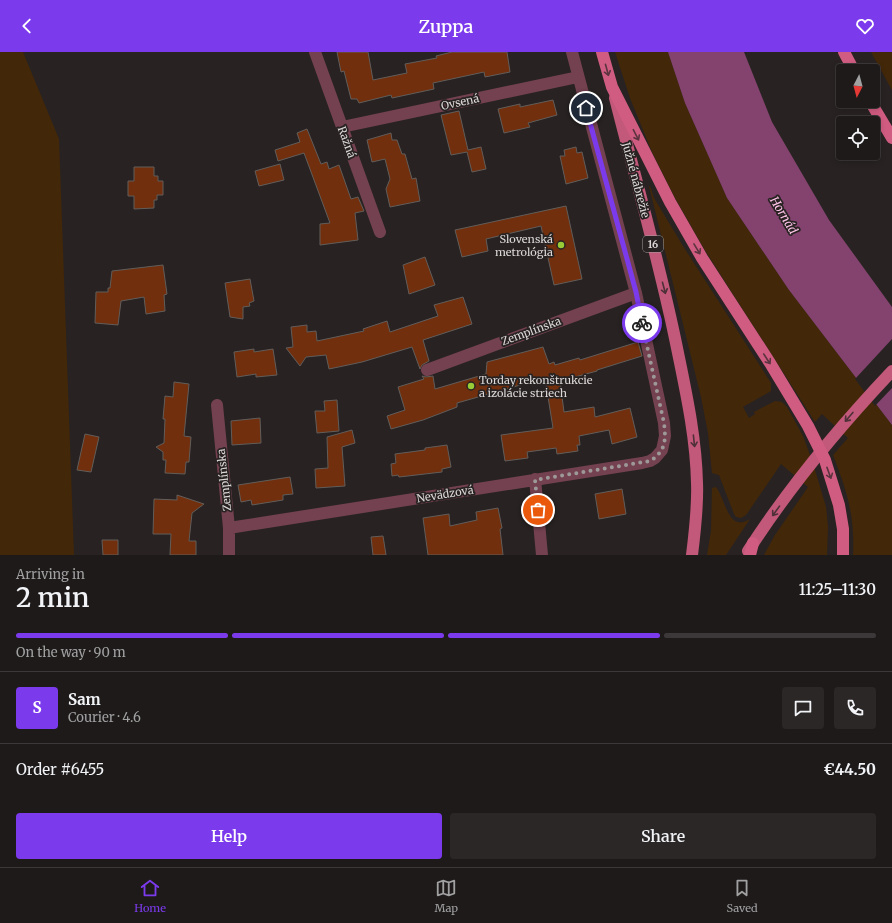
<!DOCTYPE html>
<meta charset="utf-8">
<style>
body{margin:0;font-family:Merriweather,serif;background:#2b2727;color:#f1f3f6;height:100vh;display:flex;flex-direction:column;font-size:15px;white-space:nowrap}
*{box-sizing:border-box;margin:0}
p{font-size:13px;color:#a1a1a2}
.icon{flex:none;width:22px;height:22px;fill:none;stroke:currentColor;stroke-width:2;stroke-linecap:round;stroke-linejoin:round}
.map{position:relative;height:503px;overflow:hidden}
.details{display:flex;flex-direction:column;background:#1e1a1a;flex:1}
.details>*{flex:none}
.needle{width:26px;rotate:186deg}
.buttons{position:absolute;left:836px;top:12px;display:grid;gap:8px}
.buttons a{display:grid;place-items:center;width:44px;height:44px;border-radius:4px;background:#1e1a1a;box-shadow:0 2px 6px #0003,0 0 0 1px #3c3839;font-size:20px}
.pin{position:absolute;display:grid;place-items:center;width:34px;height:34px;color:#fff;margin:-17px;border:2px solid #fff;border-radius:50%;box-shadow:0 1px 4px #0007}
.courier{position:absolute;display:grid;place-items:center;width:40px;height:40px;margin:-20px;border:3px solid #7c3aed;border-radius:50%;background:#fff;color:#222;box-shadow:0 1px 5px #0007}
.overview em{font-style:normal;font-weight:600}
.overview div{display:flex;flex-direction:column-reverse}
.overview{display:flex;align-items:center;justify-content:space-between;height:68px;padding:0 16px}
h1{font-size:26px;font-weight:600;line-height:30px}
.bar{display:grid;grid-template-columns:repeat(4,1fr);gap:6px 4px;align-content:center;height:48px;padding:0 16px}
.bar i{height:5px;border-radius:3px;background:#3c3839}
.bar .active{background:#7c3aed}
.bar p{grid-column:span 4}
.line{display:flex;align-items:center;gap:10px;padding:0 16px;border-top:1px solid #3c3839}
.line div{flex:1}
.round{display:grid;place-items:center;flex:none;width:42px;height:42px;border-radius:4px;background:#2b2727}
.primary-button{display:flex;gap:8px;margin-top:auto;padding:8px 16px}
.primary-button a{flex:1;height:46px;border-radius:4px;background:#7c3aed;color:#fff;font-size:16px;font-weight:600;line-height:46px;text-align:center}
.primary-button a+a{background:#2b2727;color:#f1f3f6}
header{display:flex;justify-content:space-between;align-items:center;height:52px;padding:0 16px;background:#7c3aed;color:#fff;font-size:18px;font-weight:600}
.dock{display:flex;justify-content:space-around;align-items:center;height:56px;border-top:1px solid #3c3839;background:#1e1a1a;font-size:11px;color:#a1a1a2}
.dock a{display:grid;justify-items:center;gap:2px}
.dock .active{color:#7c3aed}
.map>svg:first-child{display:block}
</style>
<header><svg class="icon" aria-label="back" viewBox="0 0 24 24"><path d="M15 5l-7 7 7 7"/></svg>Zuppa<svg class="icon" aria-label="heart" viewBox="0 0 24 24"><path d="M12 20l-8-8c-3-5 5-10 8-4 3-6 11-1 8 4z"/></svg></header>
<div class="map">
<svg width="892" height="503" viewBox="0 0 892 503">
<rect width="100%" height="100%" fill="#282322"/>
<path fill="#432709" d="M 0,0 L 23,0 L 59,87 L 74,503 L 0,503 Z
M 615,0 L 668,0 L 685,51 L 727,146 L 789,238 L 892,373 L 892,503 L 853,503 C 855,464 847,439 833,403 L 848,386 L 822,362 L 815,370 L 706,200 L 675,146 L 652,100 L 630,46 Z
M 871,0 L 892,0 L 892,38 Z
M 649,134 L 650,134 L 654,146 L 683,194 L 771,331 L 771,339 L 743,355 L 749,366 L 755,362 L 754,360 L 775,349 L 782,350 L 787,355 L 803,384 L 813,411 L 826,455 L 828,475 L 827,503 L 764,503 L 775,483 L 808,435 L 781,412 L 746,463 L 741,466 L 736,465 L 734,462 L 719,423 L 712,421 L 708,381 L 701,345 Z
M 716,435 C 726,448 728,481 750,467 L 726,503 L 707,503 L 711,479 L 712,436 Z"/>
<path fill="#83436e" d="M 668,0 L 744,0 L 772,70 L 829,168 L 892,255 L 892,373 L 789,238 L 727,146 L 685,51 Z"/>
<path fill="#282322" d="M 892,287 L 892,336 L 875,354 L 855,327 Z"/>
<path fill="#712f0d" stroke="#625d5a" d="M 337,0 L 368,0 L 373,28 L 407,21 L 405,12 L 437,6 L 436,4 L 452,0 L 507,0 L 510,20 L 485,25 L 484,20 L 433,31 L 434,37 L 392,46 L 391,43 L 359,51 L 357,47 L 351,47 L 344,19 L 341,20 Z
M 553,48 L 557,63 L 528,71 L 530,75 L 504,81 L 498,57 L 520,52 L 520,55 Z
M 459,59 L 468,98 L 481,95 L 486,117 L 472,120 L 467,100 L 451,103 L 441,63 Z
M 307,77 L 321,112 L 327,110 L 329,117 L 339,113 L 351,147 L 358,145 L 364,159 L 355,161 L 358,188 L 320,193 L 320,172 L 330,171 L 304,101 L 278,109 L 275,98 L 300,90 L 297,81 Z
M 391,81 L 392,88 L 397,88 L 402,102 L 405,102 L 412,127 L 416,126 L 420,149 L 390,155 L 386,137 L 390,127 L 385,107 L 372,110 L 367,88 Z
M 576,95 L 577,101 L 582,100 L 588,126 L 566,132 L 560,104 L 565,104 L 564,98 Z
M 280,112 L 284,128 L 259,134 L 255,119 Z
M 134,115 L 154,115 L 154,124 L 158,124 L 158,129 L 163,129 L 163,143 L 157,143 L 157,148 L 154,148 L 154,156 L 134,157 L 134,144 L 128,144 L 128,129 L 134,129 Z
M 566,154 L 582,227 L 554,233 L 541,174 L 486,187 L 488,199 L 462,205 L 455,178 Z
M 425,205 L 435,233 L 409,242 L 403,213 Z
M 163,213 L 167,242 L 164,243 L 165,259 L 146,262 L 144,245 L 121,249 L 118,273 L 95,271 L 96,240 L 108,240 L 108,236 L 110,236 L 112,219 Z
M 250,227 L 254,249 L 249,251 L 250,254 L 243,255 L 243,267 L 230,265 L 225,231 Z
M 463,245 L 472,272 L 423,288 L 429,309 L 422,313 L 420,317 L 412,295 L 362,310 L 329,317 L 326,303 L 306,305 L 300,314 L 286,296 L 293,295 L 291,275 L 307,273 L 307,280 L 316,279 L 317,289 L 364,279 L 363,277 L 387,269 L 390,280 L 438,264 L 434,253 Z
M 638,290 L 642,304 L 597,318 L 597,319 L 560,329 L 564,360 L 594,355 L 595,365 L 630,356 L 637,385 L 612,392 L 609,378 L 579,384 L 580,393 L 577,393 L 578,399 L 557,402 L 556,396 L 527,400 L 528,406 L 505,409 L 501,383 L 553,376 L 545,326 L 457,351 L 457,355 L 423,368 L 391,377 L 387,364 L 405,358 L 398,335 L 424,327 L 422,324 L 426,325 L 433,324 L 435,337 L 486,322 L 487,310 L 543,295 L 549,312 L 554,310 L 555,313 L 579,306 L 580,308 Z
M 254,297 L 254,300 L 273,297 L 277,323 L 256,325 L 256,322 L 237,325 L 234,300 Z
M 174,330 L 189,332 L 184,384 L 191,385 L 189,410 L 186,410 L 185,422 L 165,421 L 166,408 L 163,408 L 163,400 L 156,395 L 164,391 L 165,367 L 163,367 L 165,344 L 173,345 Z
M 337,348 L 339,379 L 317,381 L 315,359 L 325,359 L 324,349 Z
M 260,366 L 261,391 L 232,393 L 231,369 Z
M 352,378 L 355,391 L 342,395 L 345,434 L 316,436 L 315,417 L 328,416 L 327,385 Z
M 85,382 L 99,385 L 91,420 L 77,418 Z
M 447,393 L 451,415 L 442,417 L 442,420 L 399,425 L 398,423 L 392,424 L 391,412 L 396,411 L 395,402 L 425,398 L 425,396 Z
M 290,425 L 293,442 L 283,443 L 283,448 L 252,453 L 251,448 L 241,450 L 238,433 Z
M 622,437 L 626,462 L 599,467 L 595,442 Z
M 177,443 L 204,452 L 192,461 L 189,489 L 196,489 L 196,503 L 170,503 L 171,482 L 153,482 L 154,447 L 177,448 Z
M 498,456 L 502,476 L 500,477 L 503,503 L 428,503 L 423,466 L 449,462 L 450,474 L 477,468 L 476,460 Z
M 383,484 L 386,503 L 373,503 L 371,485 Z
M 102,488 L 118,488 L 118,503 L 103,503 Z"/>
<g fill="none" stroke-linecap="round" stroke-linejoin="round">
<path stroke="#744150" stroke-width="12" d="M 315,0 L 380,180
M 342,75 L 578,25
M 427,318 L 636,241
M 217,353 L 229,476 L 229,503
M 535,427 L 542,503
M 229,476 L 642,411 L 650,409 L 655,406 L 662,398 L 665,384 L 664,371 L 636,241 L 572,0"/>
<path stroke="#c2587a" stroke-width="12" d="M 615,46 C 636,129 660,212 677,296 C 686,340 696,385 697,431 C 698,455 695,479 692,503
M 748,499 C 790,434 839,375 892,319"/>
<path stroke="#d15c82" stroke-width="12" d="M 602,0 L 612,35 L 670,150 L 702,206 L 770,311 L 808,374 L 825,408 L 839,453 L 843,477 L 843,503
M 844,0 L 854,19
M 870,49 L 892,86
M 750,503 L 753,491"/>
</g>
<defs><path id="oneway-shaft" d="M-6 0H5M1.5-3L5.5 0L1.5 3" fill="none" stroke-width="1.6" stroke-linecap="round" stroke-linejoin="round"/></defs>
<g stroke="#5b343f">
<use href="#oneway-shaft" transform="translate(607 18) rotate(75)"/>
<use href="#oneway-shaft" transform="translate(636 83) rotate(63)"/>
<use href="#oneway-shaft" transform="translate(697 197) rotate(59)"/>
<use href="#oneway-shaft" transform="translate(767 307) rotate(57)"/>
<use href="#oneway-shaft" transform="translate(829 421) rotate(70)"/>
</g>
<g stroke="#4e3038">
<use href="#oneway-shaft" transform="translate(664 236) rotate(75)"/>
<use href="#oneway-shaft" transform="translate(849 365) rotate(131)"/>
<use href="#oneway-shaft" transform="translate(694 389) rotate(84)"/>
<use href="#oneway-shaft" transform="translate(776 459) rotate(126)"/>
</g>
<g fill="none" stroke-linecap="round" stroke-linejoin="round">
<path stroke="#9d9998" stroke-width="4" stroke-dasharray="0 7.2" d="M 538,458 L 535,428 L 650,409 C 666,399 666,388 664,371 L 642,271"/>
<path stroke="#7c3aed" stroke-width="5" d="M 586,56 L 636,240 L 642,271"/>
</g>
<g fill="#98cb36" stroke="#282322" stroke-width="1.5">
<circle cx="561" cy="193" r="4"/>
<circle cx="471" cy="334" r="4"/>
</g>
<g text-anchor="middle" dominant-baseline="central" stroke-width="3.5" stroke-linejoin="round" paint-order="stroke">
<rect fill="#282322" stroke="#a6a2a1" stroke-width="1" x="643" y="184" width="20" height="16" rx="3"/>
<g font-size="10" font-weight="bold" fill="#dcd8d8">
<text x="653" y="192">16</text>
</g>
<g font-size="11" fill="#dcd8d8" stroke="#282322">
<text transform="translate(460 50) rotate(-12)">Ovsená</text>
<text transform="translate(347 90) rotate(70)">Ražná</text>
<text transform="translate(636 128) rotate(75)">Južné nábrežie</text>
<text transform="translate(531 279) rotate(-20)">Zemplínska</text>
<text transform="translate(224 428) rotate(-96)">Zemplínska</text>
<text transform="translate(445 442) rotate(-9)">Nevädzová</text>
</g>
<g font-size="11" fill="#dcd8d8" stroke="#282322" text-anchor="end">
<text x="553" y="187">Slovenská<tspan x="553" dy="13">metrológia</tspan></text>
<text x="479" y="328" text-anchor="start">Torday rekonštrukcie<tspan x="479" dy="13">a izolácie striech</tspan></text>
</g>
<g font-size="12" font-style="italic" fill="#fec4e8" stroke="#282322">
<text transform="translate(784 163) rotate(59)">Hornád</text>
</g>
</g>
</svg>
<div class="buttons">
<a><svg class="needle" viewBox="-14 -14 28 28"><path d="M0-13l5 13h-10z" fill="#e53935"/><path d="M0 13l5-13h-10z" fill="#a1a1a2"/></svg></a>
<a><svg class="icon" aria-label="locate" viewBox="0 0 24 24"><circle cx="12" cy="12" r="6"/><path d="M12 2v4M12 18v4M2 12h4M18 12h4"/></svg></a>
</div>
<div class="pin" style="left:538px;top:458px;background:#ea580c"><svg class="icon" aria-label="bag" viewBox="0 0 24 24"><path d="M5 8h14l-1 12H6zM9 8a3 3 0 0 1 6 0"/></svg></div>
<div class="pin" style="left:586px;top:56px;background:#1f2937"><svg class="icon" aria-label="home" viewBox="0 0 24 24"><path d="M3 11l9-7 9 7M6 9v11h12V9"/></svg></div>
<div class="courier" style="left:642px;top:271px"><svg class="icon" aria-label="bike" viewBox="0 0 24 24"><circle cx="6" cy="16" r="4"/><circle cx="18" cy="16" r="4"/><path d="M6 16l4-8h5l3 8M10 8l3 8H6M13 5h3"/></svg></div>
</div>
<section class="details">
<div class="overview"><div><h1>2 min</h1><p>Arriving in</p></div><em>11:25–11:30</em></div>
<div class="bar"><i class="active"></i><i class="active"></i><i class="active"></i><i></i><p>On the way · 90 m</p></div>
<div class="line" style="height:72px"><b class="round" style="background:#7c3aed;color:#fff">S</b><div><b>Sam</b><p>Courier · 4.6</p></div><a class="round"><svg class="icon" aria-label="chat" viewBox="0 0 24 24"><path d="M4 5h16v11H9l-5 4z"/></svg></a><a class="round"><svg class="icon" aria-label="phone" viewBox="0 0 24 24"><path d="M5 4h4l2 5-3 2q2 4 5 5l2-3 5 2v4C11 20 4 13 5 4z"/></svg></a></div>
<div class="line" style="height:52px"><div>Order #6455</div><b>€44.50</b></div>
<div class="primary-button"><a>Help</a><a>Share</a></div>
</section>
<nav class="dock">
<a class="active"><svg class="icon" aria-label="home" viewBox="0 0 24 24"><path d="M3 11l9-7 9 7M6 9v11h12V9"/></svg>Home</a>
<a><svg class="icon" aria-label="map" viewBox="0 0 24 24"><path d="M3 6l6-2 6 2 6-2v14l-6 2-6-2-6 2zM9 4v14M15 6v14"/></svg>Map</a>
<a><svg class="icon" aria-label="saved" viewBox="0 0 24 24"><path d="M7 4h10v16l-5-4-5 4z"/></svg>Saved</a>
</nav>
